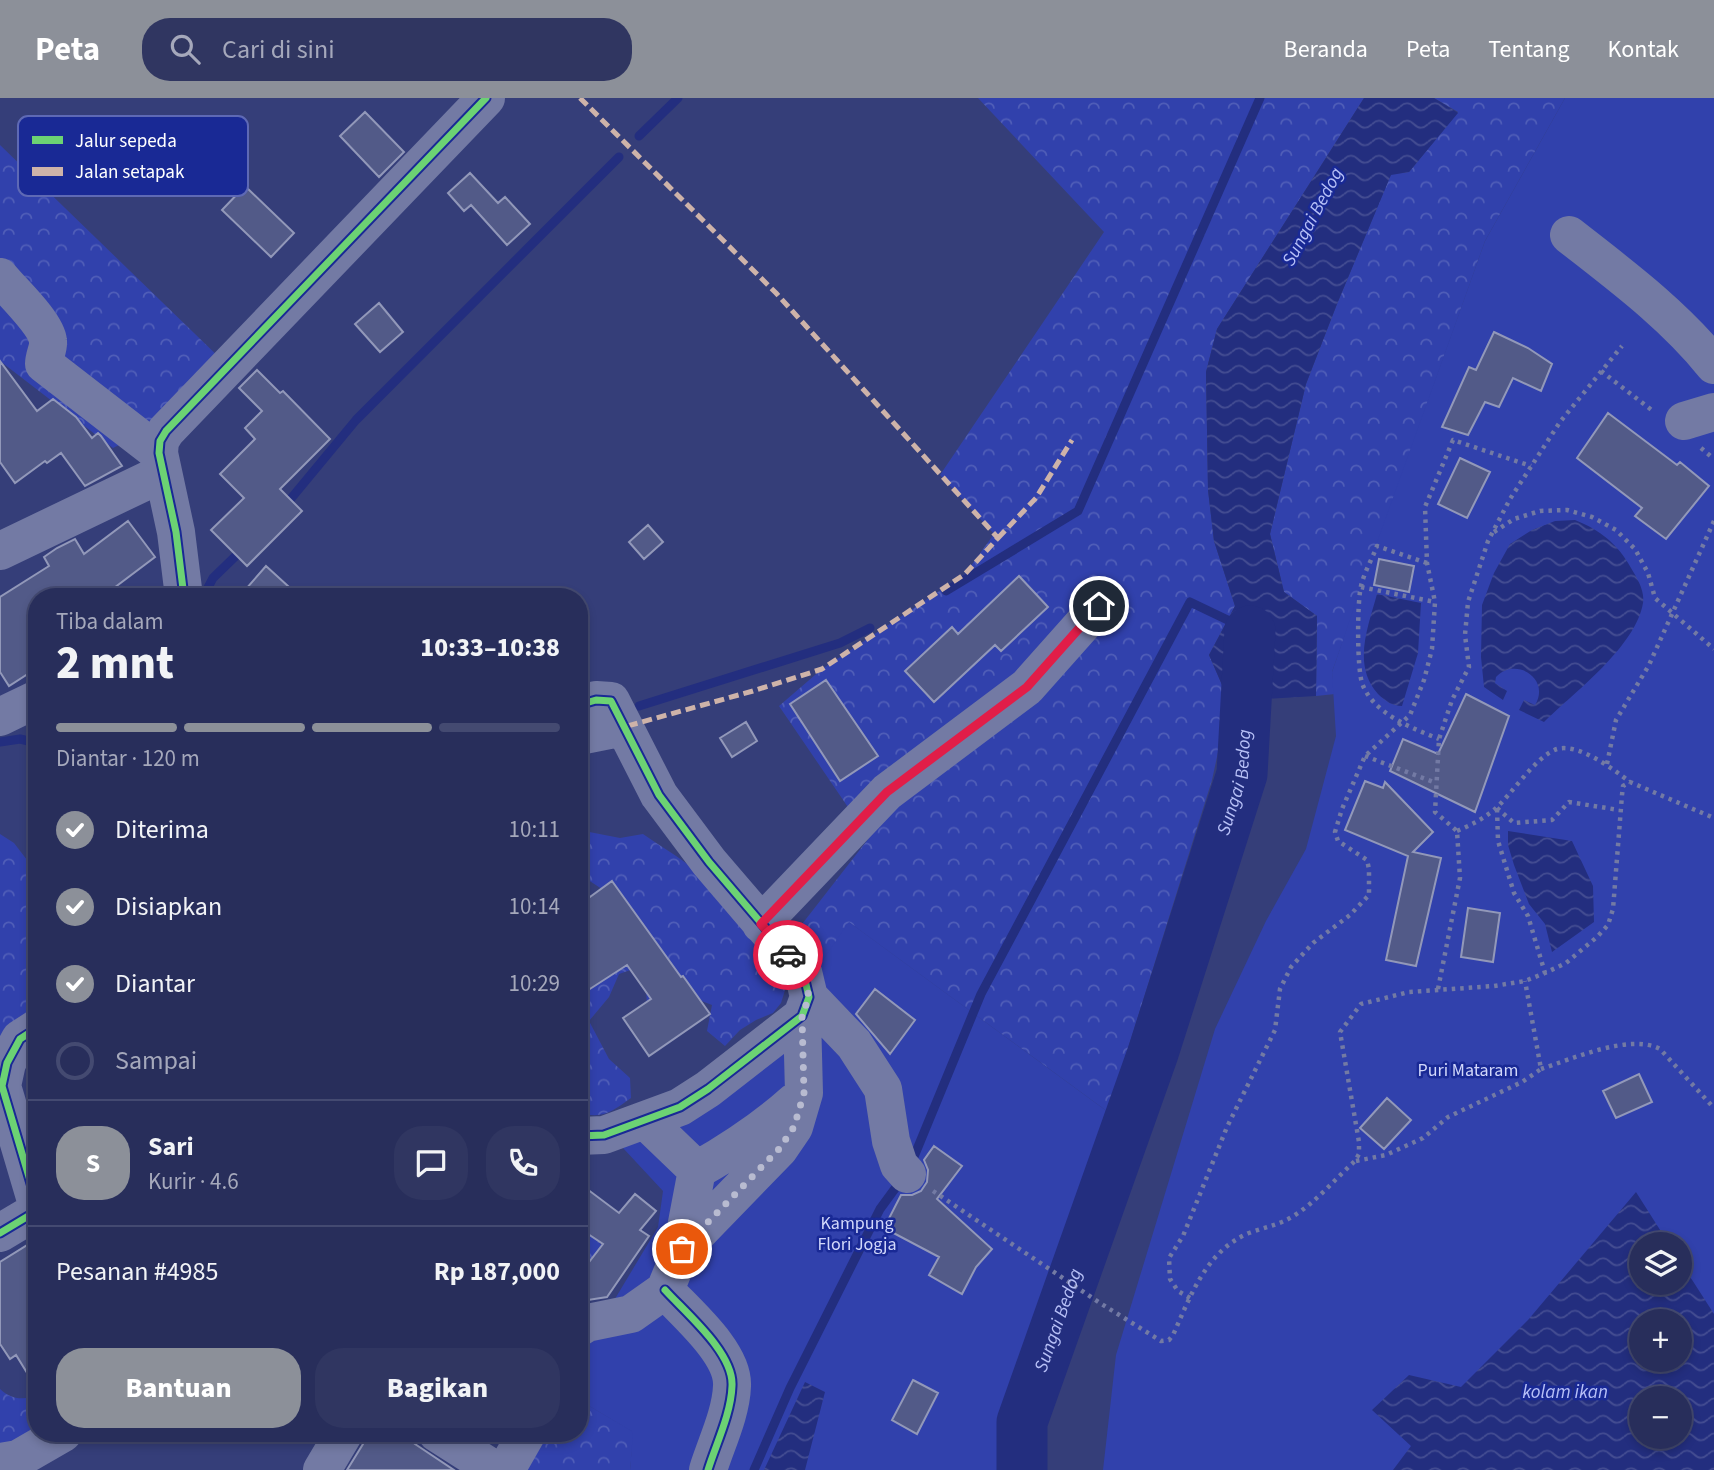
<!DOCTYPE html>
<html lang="id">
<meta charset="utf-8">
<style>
body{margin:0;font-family:"Source Sans 3",sans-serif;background:#303661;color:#f1f3f6;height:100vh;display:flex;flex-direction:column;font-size:26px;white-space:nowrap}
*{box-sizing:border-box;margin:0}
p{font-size:23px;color:#a5a8bb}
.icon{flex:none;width:38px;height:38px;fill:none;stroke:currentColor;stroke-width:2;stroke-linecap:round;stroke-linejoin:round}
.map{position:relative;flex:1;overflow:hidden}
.side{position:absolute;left:28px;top:490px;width:560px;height:854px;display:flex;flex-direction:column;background:#282e5b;border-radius:28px;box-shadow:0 4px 10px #0003,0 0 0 2px #444a71}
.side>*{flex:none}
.tools{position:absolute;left:1629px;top:1134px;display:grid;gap:14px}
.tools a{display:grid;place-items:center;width:63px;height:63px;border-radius:50%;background:#282e5b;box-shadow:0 4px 10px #0003,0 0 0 2px #444a71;font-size:35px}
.pin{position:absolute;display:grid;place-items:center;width:60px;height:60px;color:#fff;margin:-30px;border:4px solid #fff;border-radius:50%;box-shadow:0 2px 7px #0007}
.courier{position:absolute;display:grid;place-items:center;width:70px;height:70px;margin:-35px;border:5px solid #e11d48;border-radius:50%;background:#fff;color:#222;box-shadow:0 2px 9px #0007}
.head em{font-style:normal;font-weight:800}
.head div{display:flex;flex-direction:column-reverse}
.head{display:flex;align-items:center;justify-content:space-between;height:119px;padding:0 28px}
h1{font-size:46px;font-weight:800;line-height:52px}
.bar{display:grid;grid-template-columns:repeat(4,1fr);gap:10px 7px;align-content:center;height:84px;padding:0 28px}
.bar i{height:9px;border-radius:5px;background:#444a71}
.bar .on{background:#8c9099}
.bar p{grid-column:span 4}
.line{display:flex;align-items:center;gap:18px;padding:0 28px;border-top:2px solid #444a71}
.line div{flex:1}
.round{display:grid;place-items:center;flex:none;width:74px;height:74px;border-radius:28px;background:#303661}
ol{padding:0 28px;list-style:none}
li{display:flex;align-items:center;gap:21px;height:77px}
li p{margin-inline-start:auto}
li .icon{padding:7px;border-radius:50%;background:#8c9099;color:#fff;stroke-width:4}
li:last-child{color:#a5a8bb}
li i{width:38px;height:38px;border:4px solid #444a71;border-radius:50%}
.action{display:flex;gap:14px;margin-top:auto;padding:14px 28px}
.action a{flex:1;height:80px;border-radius:28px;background:#8c9099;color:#fff;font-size:28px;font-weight:800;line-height:80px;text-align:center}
.action a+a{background:#303661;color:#f1f3f6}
header{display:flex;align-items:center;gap:42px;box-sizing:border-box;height:98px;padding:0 35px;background:#8c9099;color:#fff}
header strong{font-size:33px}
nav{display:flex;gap:38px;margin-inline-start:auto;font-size:24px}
.search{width:490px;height:63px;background:#303661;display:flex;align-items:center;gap:18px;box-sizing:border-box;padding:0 24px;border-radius:28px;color:#a5a8bb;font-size:26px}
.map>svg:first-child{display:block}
</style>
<header>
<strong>Peta</strong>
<div class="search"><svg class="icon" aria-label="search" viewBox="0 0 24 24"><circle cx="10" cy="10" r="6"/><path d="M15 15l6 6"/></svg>Cari di sini</div>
<nav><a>Beranda</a><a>Peta</a><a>Tentang</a><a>Kontak</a></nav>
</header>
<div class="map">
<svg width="1714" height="1372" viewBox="0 0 1714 1372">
<defs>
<pattern id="forest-crowns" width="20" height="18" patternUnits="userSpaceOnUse" patternTransform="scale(1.75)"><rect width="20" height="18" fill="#3141ac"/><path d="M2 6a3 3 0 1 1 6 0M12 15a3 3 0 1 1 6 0" fill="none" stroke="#505eb8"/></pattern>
<pattern id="water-waves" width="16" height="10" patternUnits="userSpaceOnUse" patternTransform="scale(1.75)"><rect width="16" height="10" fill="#232e7f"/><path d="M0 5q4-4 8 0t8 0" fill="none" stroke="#444d92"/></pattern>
</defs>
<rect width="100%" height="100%" fill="#353e79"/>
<path fill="url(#forest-crowns)" d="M 978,0 L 1364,0 L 1217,231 L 1206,274 L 1208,392 L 1214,443 L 1235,508 L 1209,557 L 1229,603 L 1212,682 L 1108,1014 L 850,825 L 815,873 L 799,830 L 869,740 L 779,608 L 822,571 L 965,476 L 994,436 L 940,377 L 1104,134 Z
M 1434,0 L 1565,0 L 1485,143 L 1332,574 L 1335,596 L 1316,598 L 1317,518 L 1284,494 L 1270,436 L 1306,286 L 1337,206 L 1391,76 L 1409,74 L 1458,14 Z
M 0,47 L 226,266 L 178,317 L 113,350 L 0,263 Z
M 579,732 L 620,740 L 643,736 C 663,750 687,763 704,781 C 736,813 761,852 786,889 L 781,905 L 773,915 L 756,922 L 740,932 L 725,948 L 707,933 L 712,907 L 699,902 L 647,910 L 645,867 L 619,876 L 609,899 L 589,923 L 609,961 L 630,980 L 631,1000 C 611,1014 604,1021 579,1015 L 579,979 L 585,973 L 579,966 L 579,882 L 621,845 L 634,812 L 579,776 Z
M 0,736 L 14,745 L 37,775 L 37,922 L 0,939 Z
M 579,1131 L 597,1138 L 603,1152 L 579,1185 Z
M 0,1291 C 10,1300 19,1302 31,1299 L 37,1291 L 37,1335 L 0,1352 Z
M 579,1302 L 634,1334 L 630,1372 L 521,1372 L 541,1335 L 579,1335 Z"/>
<path fill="#3141ac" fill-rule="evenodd" d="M 1565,0 L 1714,0 L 1714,1372 L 1103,1372 L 1116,1257 L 1215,931 L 1266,823 L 1306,751 L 1336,638 L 1332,574 L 1361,489 L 1485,143 ZM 1642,1146 L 1680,1146 L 1680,1185 L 1642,1185 ZM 1642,1223 L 1680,1223 L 1680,1262 L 1642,1262 ZM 1642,1300 L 1680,1300 L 1680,1339 L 1642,1339 Z
M 849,824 L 1108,1014 L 1012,1300 L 1004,1372 L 630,1372 L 633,1334 L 579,1302 L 579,1261 L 658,1129 L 663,1093 L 623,1050 L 701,1005 L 815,873 Z"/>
<path fill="url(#water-waves)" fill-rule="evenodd" d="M 1364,0 L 1434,0 L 1458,15 L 1409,74 L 1391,77 L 1337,206 L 1306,286 L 1270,436 L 1284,494 L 1317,518 L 1316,598 L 1229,603 L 1209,557 L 1235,508 L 1214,443 L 1208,392 L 1206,274 L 1217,231 Z
M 1575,422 C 1600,432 1618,446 1631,470 C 1637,480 1645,493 1643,505 C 1636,548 1575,594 1544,624 L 1519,612 L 1524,602 L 1535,607 C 1551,581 1516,558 1496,579 L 1495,585 L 1507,593 L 1503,602 L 1484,589 L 1481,559 L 1482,507 L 1494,475 L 1510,446 L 1532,432 L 1555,423 Z
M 1377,496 L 1421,505 L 1418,555 L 1402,608 C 1392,608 1385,603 1378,596 C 1352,567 1368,529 1377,496 Z
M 1508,733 L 1572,743 L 1593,788 L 1594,824 L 1552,854 L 1545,826 L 1529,806 L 1514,767 L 1508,747 Z
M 1636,1094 L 1669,1146 L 1642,1146 L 1642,1185 L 1680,1185 L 1680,1163 L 1714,1216 L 1714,1372 L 1393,1372 L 1411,1348 L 1372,1312 L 1409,1277 L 1461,1289 L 1528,1222 ZM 1680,1223 L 1680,1262 L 1642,1262 L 1642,1223 ZM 1680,1300 L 1680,1339 L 1642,1339 L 1642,1300 Z
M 805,1284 L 825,1294 L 805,1372 L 764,1372 Z"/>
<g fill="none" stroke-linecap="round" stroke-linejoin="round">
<path stroke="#232e7f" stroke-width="9" d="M 639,38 L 678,0
M 284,409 L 356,322 L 619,59
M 946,493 L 1078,413 L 1260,0
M 203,499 L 213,480 L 245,449
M 639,608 L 840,545 L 870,530
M 0,644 L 20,641 L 37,645
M 911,1066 L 981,896 L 1190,504 L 1236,526
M 754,1372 L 790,1290 L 880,1111 L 902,1081"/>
<path stroke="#232e7f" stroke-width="51" id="s1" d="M 1022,1372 L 1022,1324 L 1153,955 L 1242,676 L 1250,533"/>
</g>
<path fill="#525a88" stroke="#9298b9" stroke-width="2" d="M 365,14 L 404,54 L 379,79 L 340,38 Z
M 470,75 L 498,105 L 505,99 L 530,126 L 507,147 L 471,107 L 464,113 L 448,95 Z
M 245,88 L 294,135 L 271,159 L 222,112 Z
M 379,205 L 403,234 L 380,254 L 355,226 Z
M 1494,234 L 1528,250 L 1552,266 L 1541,293 L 1513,280 L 1499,309 L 1485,304 L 1468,337 L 1442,329 L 1469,269 L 1476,272 Z
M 0,263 L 37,313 L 53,301 L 76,319 L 92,340 L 98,335 L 101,338 L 122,368 L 85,388 L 61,355 L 47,365 L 45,363 L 15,385 L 0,364 Z
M 257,272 L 280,295 L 283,293 L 330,341 L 280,391 L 302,413 L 247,468 L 211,432 L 244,400 L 220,376 L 255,341 L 245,330 L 262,313 L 239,290 Z
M 1608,315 L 1677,367 L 1680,364 L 1709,388 L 1666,441 L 1635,418 L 1642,410 L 1577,360 Z
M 1460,360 L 1490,374 L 1467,420 L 1438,406 Z
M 128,423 L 155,459 L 114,490 L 120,499 L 37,499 L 37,570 L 9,588 L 0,574 L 0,499 L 49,468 L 44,459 L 57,450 L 75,441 L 84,456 Z
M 648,427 L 663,444 L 644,461 L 629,444 Z
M 1379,461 L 1414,468 L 1409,494 L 1374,487 Z
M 266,468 L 300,499 L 239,499 Z
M 1019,478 L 1048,509 L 1001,553 L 995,547 L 934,604 L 905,573 L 952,529 L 958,536 Z
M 826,582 L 878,658 L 840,683 L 790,606 Z
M 1466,596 L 1509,618 L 1475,714 L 1390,673 L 1403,641 L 1438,656 Z
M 746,624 L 757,643 L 732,659 L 720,640 Z
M 1365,683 L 1383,690 L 1385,684 L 1433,734 L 1413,754 L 1441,760 L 1416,868 L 1386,862 L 1408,758 L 1345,732 Z
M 612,783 L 681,879 L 683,878 L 710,916 L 649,958 L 623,920 L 651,901 L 627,867 L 579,898 L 579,807 Z
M 1468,810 L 1500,815 L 1493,864 L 1461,859 Z
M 875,891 L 915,922 L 890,956 L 856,916 Z
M 1639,976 L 1652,1004 L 1616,1020 L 1603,993 Z
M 1387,1000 L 1411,1022 L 1384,1051 L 1360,1030 Z
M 934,1048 L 962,1068 L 937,1101 L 992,1151 L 976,1169 L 962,1196 L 929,1177 L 939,1159 L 884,1130 L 901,1097 L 912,1097 L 921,1093 L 927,1084 L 928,1072 L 924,1062 Z
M 579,1085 L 619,1115 L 635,1096 L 656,1113 L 640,1132 L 649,1138 L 607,1199 L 588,1202 L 579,1196 L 579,1177 L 603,1146 L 579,1130 Z
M 29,1146 L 37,1159 L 37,1291 L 16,1257 L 10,1261 L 0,1246 L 0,1164 Z
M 913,1282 L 938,1295 L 917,1336 L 892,1322 Z
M 366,1335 L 415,1335 L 417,1343 L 415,1346 L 454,1372 L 347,1372 L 363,1346 Z"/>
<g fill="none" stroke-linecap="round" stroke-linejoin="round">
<path stroke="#737aa4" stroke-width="4.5" stroke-dasharray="3.5 5" stroke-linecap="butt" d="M 1601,273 L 1653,313
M 1701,350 L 1714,361
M 1494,434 L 1514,421 L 1540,413 L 1567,412 L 1592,419 L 1616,432 L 1635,451 L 1648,475 L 1655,500 L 1714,551
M 1427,465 L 1377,448 C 1372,461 1364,475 1361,488 C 1357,505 1357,569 1362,585 C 1373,616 1412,630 1439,641
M 1361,489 L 1435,504
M 1365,658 L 1436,685
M 1607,666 L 1616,622 L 1649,567 L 1714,423
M 1497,710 L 1514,725 L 1552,722 L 1569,704 L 1619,712
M 1497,711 L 1498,743 L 1514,795 L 1528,818 L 1545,875
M 1457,733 C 1471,727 1483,721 1495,711 C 1512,696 1536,658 1557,651 C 1579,645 1613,671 1630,684
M 1438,891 L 1460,780 L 1457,733 L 1435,714 L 1439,641 L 1452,602 L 1469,569 L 1465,537 L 1468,504 L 1488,443 L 1510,401 L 1560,324 L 1622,248
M 1541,971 C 1572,961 1630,935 1660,951 L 1714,1010
M 1356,1063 L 1386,1057 L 1423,1040 L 1448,1019 L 1522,984 L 1541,971 L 1525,883
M 933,1093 L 1100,1205 L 1161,1243 L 1169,1242 L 1173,1237 C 1191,1197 1206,1153 1249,1135 C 1265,1129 1280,1127 1295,1117 C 1317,1103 1335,1081 1355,1063 L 1359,1056 L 1359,1044 L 1340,934 L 1361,906 L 1409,894 L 1494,888 L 1525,883 L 1545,875 L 1566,865 L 1597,839 L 1608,827 L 1613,811 L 1622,697 L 1623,688 L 1630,684 L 1714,720
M 1190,1200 L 1178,1193 L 1170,1181 L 1169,1160 L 1183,1138 L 1227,1029 L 1275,932 L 1280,891 L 1291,869 L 1313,845 L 1350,817 L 1369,797 L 1369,771 L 1367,762 L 1338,743 L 1335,734 L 1342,711 L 1365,658 L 1410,617 L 1424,582 L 1432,551 L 1435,504 L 1427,465 L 1425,409 L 1453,342 L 1531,368"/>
<path stroke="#737aa4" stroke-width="38" d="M 1569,137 C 1620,177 1673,216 1714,267
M 0,179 C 12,194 46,225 48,243 C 49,250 44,258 44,266 L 159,355
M 1684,323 L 1714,314
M 0,453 L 163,375
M 184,499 L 176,434 L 159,355 L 160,343 L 166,333 L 486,0
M 579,607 L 596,602 L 611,603 L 659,697 L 709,764 L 803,874 L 809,899 L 802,918 L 708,991 L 680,1009 L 604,1037 L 579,1038
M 0,619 L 37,601
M 579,638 L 624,629
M 761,826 L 887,694 L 1027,589 L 1099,508
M 809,899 L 854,946 L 883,991 L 891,1043 L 899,1067 L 907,1076
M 646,1023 L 697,1072 L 682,1151
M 697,1072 C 732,1052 763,1032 793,1005
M 0,1135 L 30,1117 L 37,1106 L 2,988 L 7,965 L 20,941 L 37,930
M 665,1192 C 686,1215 734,1255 732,1288 C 731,1316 716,1346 708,1372
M 579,1230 L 587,1225 L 631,1216 L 665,1192 L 682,1151 L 779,1051 L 794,1029 L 804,995 L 802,918
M 437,1335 L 495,1372
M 0,1364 L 18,1361 L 63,1335
M 322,1372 L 344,1335
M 506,1372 L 527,1335"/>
<path stroke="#ceb3a9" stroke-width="5" stroke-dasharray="10 5" stroke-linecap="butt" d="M 580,0 L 776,195 L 998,440 L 965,476 L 822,571 L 753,593 L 624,629
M 998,440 L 1036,400 L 1072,342"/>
<defs>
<path id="cycleway" d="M 184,499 L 176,434 L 159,355 L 160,343 L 166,333 L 486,0
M 579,607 L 596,602 L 611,603 L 659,697 L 709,764 L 803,874 L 809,899 L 802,918 L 708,991 L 680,1009 L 604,1037 L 579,1038
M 0,1135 L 30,1117 L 37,1106 L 2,988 L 7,965 L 20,941 L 37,930
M 665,1192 C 686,1215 734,1255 732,1288 C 731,1316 716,1346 708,1372"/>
</defs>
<use href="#cycleway" stroke="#192995" stroke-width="11"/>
<use href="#cycleway" stroke="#6cd273" stroke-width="7"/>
</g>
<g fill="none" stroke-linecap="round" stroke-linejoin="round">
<path stroke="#b8bbd0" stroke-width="7" stroke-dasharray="0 12.6" d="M 682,1151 L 779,1051 L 794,1029 L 804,995 L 802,918 L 809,899 L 803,874 L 788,857"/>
<path stroke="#e11d48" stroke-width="9" d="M 788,857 L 761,826 L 887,694 L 1027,589 L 1099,508"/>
</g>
<g text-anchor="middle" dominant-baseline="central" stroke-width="5" stroke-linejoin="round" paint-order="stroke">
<g font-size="18" fill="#d2d8fb" stroke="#192995">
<text x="1468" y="972">Puri Mataram</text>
<text x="857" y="1125">Kampung<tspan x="857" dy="21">Flori Jogja</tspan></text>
</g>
<g font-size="19" font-style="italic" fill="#b7c0f7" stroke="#192995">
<text transform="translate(1313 119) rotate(-62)">Sungai Bedog</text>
<text stroke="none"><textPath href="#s1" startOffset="723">Sungai Bedog</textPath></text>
<text stroke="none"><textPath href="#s1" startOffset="156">Sungai Bedog</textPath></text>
<text x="1565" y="1294">kolam ikan</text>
</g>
</g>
<rect x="18" y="18" width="230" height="80" rx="10" fill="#192995" stroke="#5e69b5" stroke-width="2"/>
<rect x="32" y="38" width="31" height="8" fill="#6cd273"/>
<rect x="32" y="69" width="31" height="9" fill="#ceb3a9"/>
<g font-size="19" fill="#fff">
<text x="75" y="49">Jalur sepeda</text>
<text x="75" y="80">Jalan setapak</text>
</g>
</svg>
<div class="tools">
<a><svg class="icon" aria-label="layers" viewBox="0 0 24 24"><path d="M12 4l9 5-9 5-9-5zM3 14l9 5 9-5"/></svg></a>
<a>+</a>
<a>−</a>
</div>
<div class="pin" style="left:682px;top:1151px;background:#ea580c"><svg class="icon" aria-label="bag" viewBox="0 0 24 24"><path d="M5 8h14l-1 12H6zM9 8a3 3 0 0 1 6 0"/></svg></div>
<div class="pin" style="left:1099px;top:508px;background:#1f2937"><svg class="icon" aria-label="home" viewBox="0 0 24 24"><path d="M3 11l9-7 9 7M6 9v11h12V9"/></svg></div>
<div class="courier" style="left:788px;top:857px"><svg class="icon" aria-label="car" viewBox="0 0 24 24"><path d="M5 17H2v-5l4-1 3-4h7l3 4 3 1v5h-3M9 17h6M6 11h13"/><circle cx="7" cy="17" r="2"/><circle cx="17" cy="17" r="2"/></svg></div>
<section class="side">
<div class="head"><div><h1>2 mnt</h1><p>Tiba dalam</p></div><em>10:33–10:38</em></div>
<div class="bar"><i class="on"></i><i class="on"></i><i class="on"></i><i></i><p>Diantar · 120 m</p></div>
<ol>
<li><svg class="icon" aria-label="check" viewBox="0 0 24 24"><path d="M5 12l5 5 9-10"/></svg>Diterima<p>10:11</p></li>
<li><svg class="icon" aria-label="check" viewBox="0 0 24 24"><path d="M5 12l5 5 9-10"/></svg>Disiapkan<p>10:14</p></li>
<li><svg class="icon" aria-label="check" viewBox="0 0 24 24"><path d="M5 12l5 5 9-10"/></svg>Diantar<p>10:29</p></li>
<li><i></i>Sampai</li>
</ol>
<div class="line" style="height:126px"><b class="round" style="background:#8c9099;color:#fff">S</b><div><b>Sari</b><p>Kurir · 4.6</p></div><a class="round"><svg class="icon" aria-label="chat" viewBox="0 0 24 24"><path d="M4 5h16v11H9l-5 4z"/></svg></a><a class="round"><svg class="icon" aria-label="phone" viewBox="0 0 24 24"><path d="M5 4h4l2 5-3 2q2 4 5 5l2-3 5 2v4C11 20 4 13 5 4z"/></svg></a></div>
<div class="line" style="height:91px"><div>Pesanan #4985</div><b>Rp 187,000</b></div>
<div class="action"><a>Bantuan</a><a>Bagikan</a></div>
</section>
</div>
